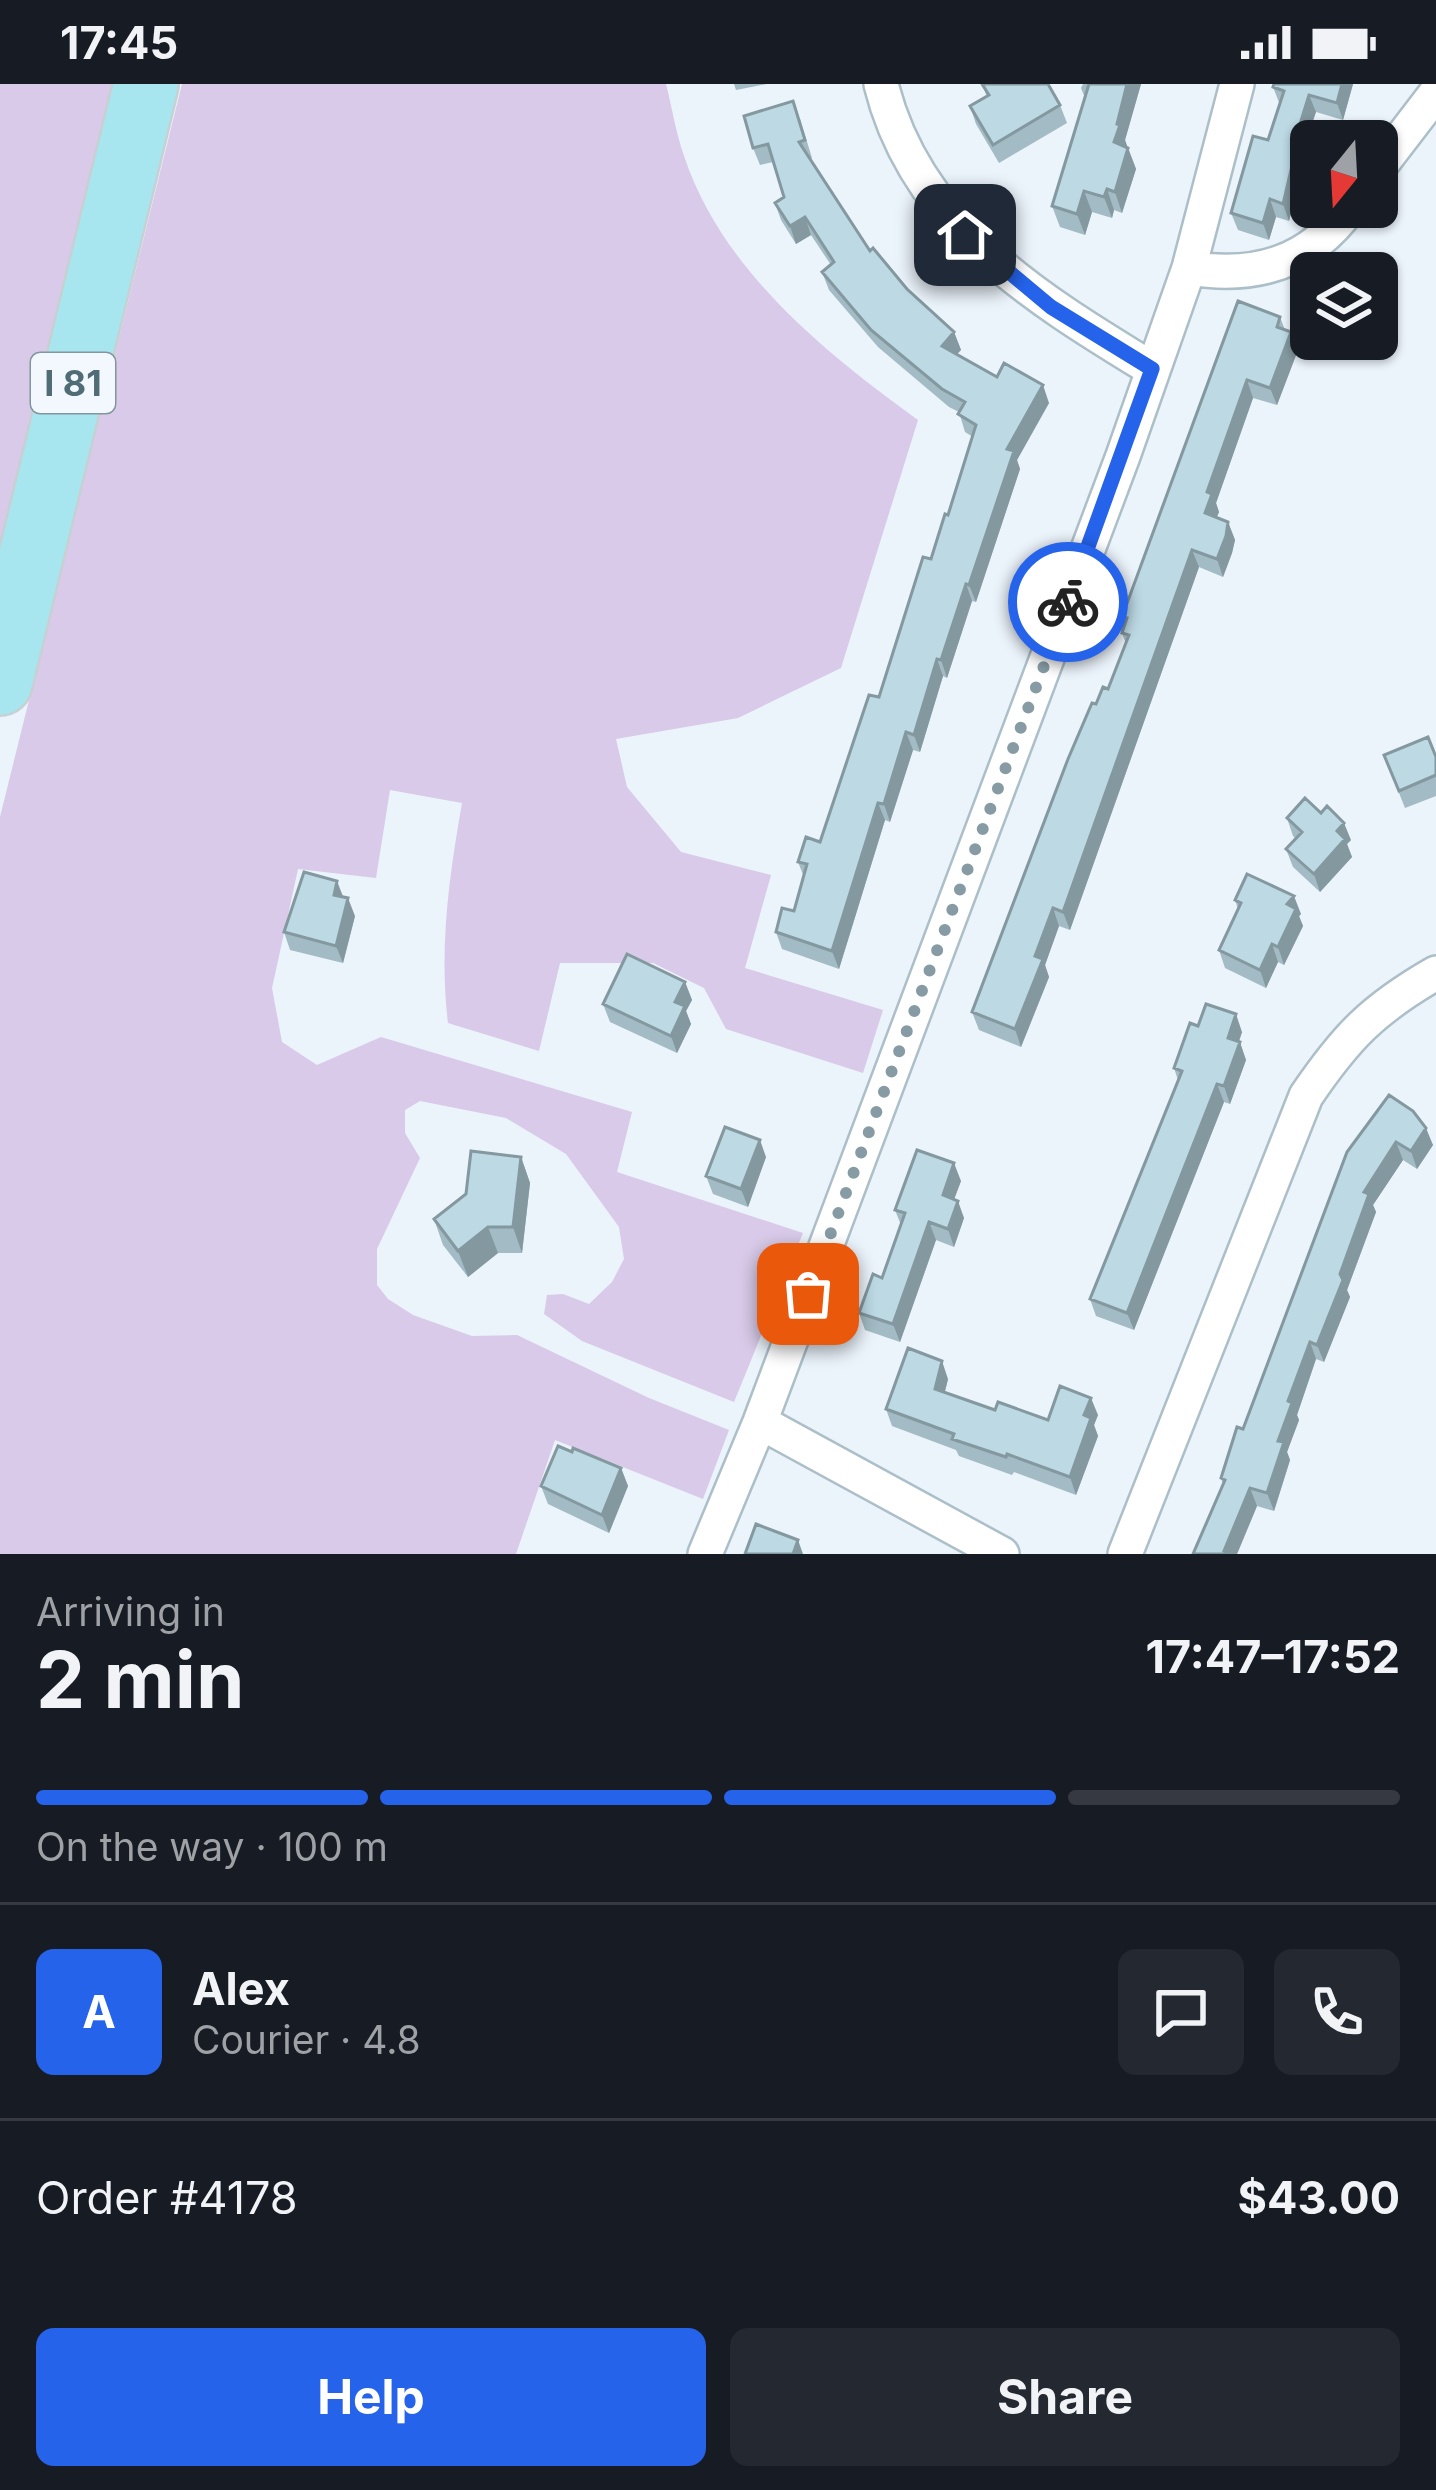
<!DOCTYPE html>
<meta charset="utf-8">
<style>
body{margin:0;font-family:Inter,sans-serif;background:#242831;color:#f1f3f6;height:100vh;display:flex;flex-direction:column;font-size:45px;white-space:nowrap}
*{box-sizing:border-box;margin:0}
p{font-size:39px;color:#9ea1a6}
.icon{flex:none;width:66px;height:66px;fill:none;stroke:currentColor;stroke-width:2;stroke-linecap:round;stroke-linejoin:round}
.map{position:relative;height:1470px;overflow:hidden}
.details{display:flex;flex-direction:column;background:#171b24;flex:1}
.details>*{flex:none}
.needle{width:78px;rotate:198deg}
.controls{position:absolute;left:1290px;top:36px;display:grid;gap:24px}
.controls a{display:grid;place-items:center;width:108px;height:108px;border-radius:18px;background:#171b24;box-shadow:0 3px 9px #0004;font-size:60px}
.pin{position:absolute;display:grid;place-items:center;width:102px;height:102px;color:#fff;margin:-51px;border-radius:24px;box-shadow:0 6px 18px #0006}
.courier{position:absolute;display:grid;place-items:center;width:120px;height:120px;margin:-60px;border:9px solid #2563eb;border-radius:50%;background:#fff;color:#222;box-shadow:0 3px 15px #0007}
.overview em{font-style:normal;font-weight:700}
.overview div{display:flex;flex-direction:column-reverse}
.overview{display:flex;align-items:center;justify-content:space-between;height:204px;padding:0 36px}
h1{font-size:78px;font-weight:700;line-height:90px}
.bar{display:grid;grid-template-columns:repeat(4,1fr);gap:18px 12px;align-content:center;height:144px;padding:0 36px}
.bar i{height:15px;border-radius:9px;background:#363941}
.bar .current{background:#2563eb}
.bar p{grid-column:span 4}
.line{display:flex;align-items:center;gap:30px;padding:0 36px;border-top:3px solid #363941}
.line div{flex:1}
.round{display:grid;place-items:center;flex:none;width:126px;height:126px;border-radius:18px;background:#242831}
.cta{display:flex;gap:24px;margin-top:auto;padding:24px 36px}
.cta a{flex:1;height:138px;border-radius:18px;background:#2563eb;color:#fff;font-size:48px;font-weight:700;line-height:138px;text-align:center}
.cta a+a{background:#242831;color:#f1f3f6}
.status{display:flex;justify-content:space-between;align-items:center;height:84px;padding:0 60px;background:#171b24;direction:ltr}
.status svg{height:33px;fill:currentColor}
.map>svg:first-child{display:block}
</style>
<div class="status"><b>17:45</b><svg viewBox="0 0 49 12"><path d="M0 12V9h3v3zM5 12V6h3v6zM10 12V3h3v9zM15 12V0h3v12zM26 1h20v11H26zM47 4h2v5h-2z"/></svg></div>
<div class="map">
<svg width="1436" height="1470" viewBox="0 0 1436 1470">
<rect width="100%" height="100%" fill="#ebf3fb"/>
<path fill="#d8cae8" d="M 0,0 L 113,0 L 0,465 Z
M 182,0 L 666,0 C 672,24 676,49 684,72 C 722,186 824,268 918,336 L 841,584 L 738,634 L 616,655 L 627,703 L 681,768 L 771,791 L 745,884 L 883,926 L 863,989 L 726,945 L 704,904 L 653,879 L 560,879 L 539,967 L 448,939 C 439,864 449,793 462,719 L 390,706 L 376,794 L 298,785 L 272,904 L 282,958 L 317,981 L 381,953 L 632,1028 L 617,1088 L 803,1149 L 734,1318 L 582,1257 L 544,1230 L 547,1211 L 563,1210 L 589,1220 L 612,1198 L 624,1175 L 619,1143 L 566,1070 L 506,1034 L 420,1017 L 405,1026 L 405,1049 L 420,1074 L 377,1165 L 377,1201 L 388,1215 L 413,1231 L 472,1252 L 517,1251 L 649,1314 L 729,1346 L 703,1415 L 555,1356 L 516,1470 L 0,1470 L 0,733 Z"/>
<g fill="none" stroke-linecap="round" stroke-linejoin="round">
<defs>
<path id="minor" d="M 881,0 C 916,142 1036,214 1152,285
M 1377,86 L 1436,9
M 1189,184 C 1256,195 1310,179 1350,123
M 760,1338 L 1002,1470
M 705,1470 L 760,1338 L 1123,372 L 1189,184 L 1237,0
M 1125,1470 L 1306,1012 C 1346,953 1373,925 1436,889"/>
<path id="motorway" d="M 0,599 L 146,0"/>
</defs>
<use href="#minor" stroke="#acbfc8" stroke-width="38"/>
<use href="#motorway" stroke="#c7d0d3" stroke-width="68"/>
<use href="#minor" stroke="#fff" stroke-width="33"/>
<use href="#motorway" stroke="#a8e6ef" stroke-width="63"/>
</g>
<path fill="#a2bbc4" d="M 734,0 L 767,0 L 736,6 Z
M 982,0 L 1060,21 L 1067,39 L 999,79 L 976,40 L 970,22 L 987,13 Z
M 1083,0 L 1141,0 L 1125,56 L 1136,85 L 1122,129 L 1114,126 L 1112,134 L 1092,128 L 1085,151 L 1060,143 L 1052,122 L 1085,14 L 1081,4 Z
M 1274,0 L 1353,0 L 1343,36 L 1316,28 L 1301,71 L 1304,77 L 1289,137 L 1276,133 L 1269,156 L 1238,146 L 1231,129 L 1268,56 L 1280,21 L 1273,3 Z
M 800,35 L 812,74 L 810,75 L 870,167 L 907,205 L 954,248 L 961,266 L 956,270 L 1049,319 L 1017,376 L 1020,385 L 976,518 L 972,517 L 947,594 L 943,592 L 920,668 L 913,666 L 890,738 L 885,736 L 839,885 L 782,865 L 776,848 L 794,827 L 804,793 L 798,778 L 820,758 L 879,613 L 948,431 L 973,353 L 965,348 L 959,328 L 949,323 L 878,263 L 829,206 L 822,188 L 831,181 L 811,151 L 796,160 L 781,136 L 775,119 L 784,113 L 773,78 L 760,81 L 753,64 Z
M 1280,233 L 1285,246 L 1291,248 L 1298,266 L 1277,321 L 1253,314 L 1216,419 L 1219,428 L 1216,434 L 1228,438 L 1235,456 L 1232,469 L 1223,493 L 1199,483 L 1070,846 L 1059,842 L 1045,881 L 1049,893 L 1021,963 L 979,946 L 972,928 L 1096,620 L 1108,605 L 1126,560 L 1122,549 L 1125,541 L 1122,533 Z
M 1384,671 L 1436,673 L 1436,712 L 1405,724 Z
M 1287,734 L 1351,756 L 1347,760 L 1352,773 L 1320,808 L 1293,783 L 1286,765 L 1296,755 L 1293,752 Z
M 1235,816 L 1301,830 L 1299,832 L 1303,842 L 1284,881 L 1278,878 L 1266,904 L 1225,884 L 1219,866 L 1238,825 Z
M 355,832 L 343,879 L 290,866 L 284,848 Z
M 685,898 L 692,916 L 686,927 L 691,940 L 677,969 L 610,938 L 603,920 Z
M 1198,942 L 1242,948 L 1239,958 L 1246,976 L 1230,1020 L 1224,1018 L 1134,1246 L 1096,1232 L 1090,1215 L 1178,996 L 1174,984 Z
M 1389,1011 L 1433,1061 L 1417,1085 L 1403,1076 L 1373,1121 L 1376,1128 L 1347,1206 L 1350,1213 L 1324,1278 L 1316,1275 L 1297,1331 L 1299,1336 L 1287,1368 L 1290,1376 L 1274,1427 L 1257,1422 L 1237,1470 L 1193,1470 L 1223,1400 L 1221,1394 Z
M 521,1073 L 530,1099 L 522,1169 L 498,1169 L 468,1193 L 443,1161 L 434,1135 Z
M 766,1073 L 748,1123 L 713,1110 L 706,1092 Z
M 961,1097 L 954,1115 L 964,1134 L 954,1163 L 936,1156 L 900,1258 L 865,1246 L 859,1229 L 882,1194 L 901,1141 L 895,1126 Z
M 948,1295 L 945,1308 L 995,1326 L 1048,1336 L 1098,1331 L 1094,1341 L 1098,1352 L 1076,1411 L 1014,1388 L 1012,1391 L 959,1372 L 956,1366 L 892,1342 L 886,1325 Z
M 621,1384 L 628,1402 L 609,1449 L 548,1420 L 541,1402 Z"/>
<path fill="#8498a0" d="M 1127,0 L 1141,0 L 1125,56 L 1127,62 L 1122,79 L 1114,58 L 1117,40 Z
M 1342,0 L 1353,0 L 1343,36 L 1337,19 Z
M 1309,11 L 1316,28 L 1301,71 L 1304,77 L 1289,137 L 1283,120 L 1294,59 Z
M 1128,64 L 1136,85 L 1122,129 L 1115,108 Z
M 1107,105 L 1114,126 L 1112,134 L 1104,113 Z
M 1084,107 L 1092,128 L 1085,151 L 1077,130 Z
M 1270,115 L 1276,133 L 1269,156 L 1263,139 Z
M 805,133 L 811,151 L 796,160 L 790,142 Z
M 954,248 L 961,266 L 948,280 L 942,262 Z
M 1291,248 L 1298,266 L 1277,321 L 1270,304 Z
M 1247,296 L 1253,314 L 1216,419 L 1219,428 L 1211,447 L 1205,429 L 1207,408 Z
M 1043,301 L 1049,319 L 1017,376 L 1020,385 L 976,518 L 969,501 L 1007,365 Z
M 1228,438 L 1235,456 L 1232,469 L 1223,493 L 1217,475 Z
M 1192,466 L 1199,483 L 1070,846 L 1063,828 Z
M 966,500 L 972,517 L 947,594 L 941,576 Z
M 937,575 L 943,592 L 920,668 L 914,651 Z
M 906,648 L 913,666 L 890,738 L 884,720 Z
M 878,719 L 885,736 L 839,885 L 832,867 Z
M 1344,739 L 1351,756 L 1347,760 L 1352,773 L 1320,808 L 1314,790 L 1337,747 Z
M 337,797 L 344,815 L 334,811 Z
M 1294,812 L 1301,830 L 1299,832 L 1303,842 L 1284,881 L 1278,863 L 1287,820 Z
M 348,814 L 355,832 L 343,879 L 336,862 Z
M 1053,824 L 1059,842 L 1045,881 L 1049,893 L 1021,963 L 1015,945 L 1035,872 Z
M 1272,860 L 1278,878 L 1266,904 L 1260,886 Z
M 685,898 L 692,916 L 686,927 L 691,940 L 677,969 L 671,952 L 675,918 Z
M 1236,930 L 1242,948 L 1234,971 L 1228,954 Z
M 1240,958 L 1246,976 L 1230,1020 L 1224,1002 Z
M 1217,1000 L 1224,1018 L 1134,1246 L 1127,1229 Z
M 1426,1044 L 1433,1061 L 1417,1085 L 1411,1067 Z
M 760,1056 L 766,1073 L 748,1123 L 741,1105 Z
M 1396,1058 L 1403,1076 L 1373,1121 L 1376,1128 L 1347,1206 L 1350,1213 L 1324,1278 L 1317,1261 L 1364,1108 Z
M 521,1073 L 530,1099 L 522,1169 L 513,1143 Z
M 954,1079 L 961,1097 L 949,1129 L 943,1111 Z
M 958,1117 L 964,1134 L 954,1163 L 948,1145 Z
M 929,1138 L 936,1156 L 900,1258 L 893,1240 Z
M 488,1143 L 498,1169 L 468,1193 L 458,1167 Z
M 1310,1258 L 1316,1275 L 1297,1331 L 1299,1336 L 1287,1368 L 1290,1376 L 1274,1427 L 1267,1409 L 1278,1357 L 1288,1317 Z
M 942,1277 L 948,1295 L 941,1322 L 935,1305 Z
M 1091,1314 L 1098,1331 L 1094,1341 L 1098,1352 L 1076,1411 L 1070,1393 L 1084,1331 Z
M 621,1384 L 628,1402 L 609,1449 L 602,1431 Z
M 1250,1404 L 1257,1422 L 1237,1470 L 1225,1470 L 1224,1467 Z
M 798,1456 L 803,1470 L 793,1470 Z"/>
<path fill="#bcd9e4" stroke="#8498a0" stroke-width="3" d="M 982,0 L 1048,0 L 1060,21 L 993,61 L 970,22 L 989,11 Z
M 1089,0 L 1127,0 L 1117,40 L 1120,41 L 1114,58 L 1128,64 L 1115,108 L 1107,105 L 1104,113 L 1084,107 L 1077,130 L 1052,122 Z
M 1274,0 L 1342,0 L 1337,19 L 1309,11 L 1294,59 L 1297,60 L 1283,120 L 1270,115 L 1263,139 L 1231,129 L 1253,52 L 1268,56 L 1284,7 L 1273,3 Z
M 793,17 L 805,56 L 799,58 L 870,167 L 873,164 L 907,205 L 954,248 L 942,262 L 997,293 L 1004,279 L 1043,301 L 1007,365 L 1014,367 L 969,501 L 966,500 L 941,576 L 937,575 L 914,651 L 906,648 L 884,720 L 878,719 L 832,867 L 776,848 L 782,824 L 794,827 L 807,780 L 798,778 L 806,753 L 820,758 L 869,611 L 879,613 L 923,473 L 931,475 L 945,430 L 948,431 L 976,341 L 958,330 L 965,318 L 942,305 L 871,246 L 822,188 L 834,178 L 805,133 L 790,142 L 775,119 L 784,113 L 768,60 L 753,64 L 744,32 Z
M 1238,217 L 1280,233 L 1277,243 L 1291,248 L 1270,304 L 1247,296 L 1207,408 L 1212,410 L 1205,429 L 1228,438 L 1226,452 L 1217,475 L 1192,466 L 1063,828 L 1053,824 L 1035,872 L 1043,875 L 1015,945 L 972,928 L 1068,675 L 1092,619 L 1096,620 L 1103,603 L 1108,605 L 1129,551 L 1122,549 L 1127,534 L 1122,533 Z
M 1428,653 L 1436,673 L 1436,691 L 1399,707 L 1384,671 Z
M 1305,714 L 1321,729 L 1327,722 L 1344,739 L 1337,747 L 1345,755 L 1314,790 L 1286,765 L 1302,748 L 1287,734 Z
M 304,788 L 337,797 L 334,811 L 348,814 L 336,862 L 284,848 Z
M 1247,790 L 1294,812 L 1287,820 L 1296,825 L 1278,863 L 1272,860 L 1260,886 L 1219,866 L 1241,819 L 1235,816 Z
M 627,870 L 685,898 L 675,918 L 685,922 L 671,952 L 603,920 Z
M 1206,920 L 1236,930 L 1228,954 L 1240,958 L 1224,1002 L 1217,1000 L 1127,1229 L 1090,1215 L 1182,987 L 1174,984 L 1190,939 L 1198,942 Z
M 1389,1011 L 1413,1027 L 1426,1044 L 1411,1067 L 1396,1058 L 1364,1108 L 1369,1110 L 1340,1190 L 1343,1196 L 1317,1261 L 1310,1258 L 1288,1317 L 1292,1319 L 1278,1357 L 1284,1358 L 1267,1409 L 1250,1404 L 1224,1467 L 1232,1470 L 1193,1470 L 1225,1396 L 1221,1394 L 1237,1343 L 1243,1345 L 1347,1068 Z
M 725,1043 L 760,1056 L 741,1105 L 706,1092 Z
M 917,1066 L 954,1079 L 943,1111 L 958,1117 L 948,1145 L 929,1138 L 893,1240 L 859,1229 L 873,1190 L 882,1194 L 905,1129 L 895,1126 Z
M 471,1067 L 521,1073 L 513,1143 L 488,1143 L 458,1167 L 434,1135 L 466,1110 Z
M 908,1264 L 942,1277 L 935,1305 L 995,1326 L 998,1318 L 1048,1336 L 1060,1302 L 1091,1314 L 1084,1331 L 1091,1334 L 1070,1393 L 1007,1370 L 1006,1373 L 952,1355 L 954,1350 L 886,1325 Z
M 558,1362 L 572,1368 L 573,1364 L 621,1384 L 602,1431 L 541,1402 Z
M 756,1440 L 798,1456 L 793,1470 L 745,1470 Z"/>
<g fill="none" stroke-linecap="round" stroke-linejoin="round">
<path stroke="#869ba4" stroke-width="12" stroke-dasharray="0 21.6" d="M 808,1210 L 1068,518"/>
<path stroke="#2563eb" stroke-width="15" d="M 965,151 L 1051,223 L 1152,285 L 1068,518"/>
</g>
<g text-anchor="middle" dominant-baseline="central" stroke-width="12" stroke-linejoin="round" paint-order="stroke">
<rect fill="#f2f8fe" stroke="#81969e" stroke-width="3" x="31" y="269" width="84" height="60" rx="9"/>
<g font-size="36" font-weight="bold" fill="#506c75">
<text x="73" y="299">I 81</text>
</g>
</g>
</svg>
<div class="controls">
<a><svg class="needle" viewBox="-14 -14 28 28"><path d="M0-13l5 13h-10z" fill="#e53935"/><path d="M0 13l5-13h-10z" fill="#9ea1a6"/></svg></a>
<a><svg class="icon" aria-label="layers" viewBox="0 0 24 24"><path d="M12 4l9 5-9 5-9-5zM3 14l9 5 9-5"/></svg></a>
</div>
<div class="pin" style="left:808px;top:1210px;background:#ea580c"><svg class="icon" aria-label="bag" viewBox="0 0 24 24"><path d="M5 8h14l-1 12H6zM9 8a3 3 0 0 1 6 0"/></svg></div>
<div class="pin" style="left:965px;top:151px;background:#1f2937"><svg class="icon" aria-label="home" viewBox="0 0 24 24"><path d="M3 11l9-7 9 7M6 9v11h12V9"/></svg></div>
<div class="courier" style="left:1068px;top:518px"><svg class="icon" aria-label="bike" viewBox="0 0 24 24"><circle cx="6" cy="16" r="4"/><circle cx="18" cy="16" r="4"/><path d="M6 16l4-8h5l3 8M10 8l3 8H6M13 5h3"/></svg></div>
</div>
<section class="details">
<div class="overview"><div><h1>2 min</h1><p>Arriving in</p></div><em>17:47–17:52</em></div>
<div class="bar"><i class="current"></i><i class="current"></i><i class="current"></i><i></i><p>On the way · 100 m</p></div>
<div class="line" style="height:216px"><b class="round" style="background:#2563eb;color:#fff">A</b><div><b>Alex</b><p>Courier · 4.8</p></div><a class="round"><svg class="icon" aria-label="chat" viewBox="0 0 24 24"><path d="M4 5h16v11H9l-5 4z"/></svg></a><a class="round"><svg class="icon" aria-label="phone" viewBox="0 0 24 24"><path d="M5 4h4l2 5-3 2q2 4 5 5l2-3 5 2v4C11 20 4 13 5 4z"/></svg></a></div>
<div class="line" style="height:156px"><div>Order #4178</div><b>$43.00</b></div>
<div class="cta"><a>Help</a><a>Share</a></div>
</section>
